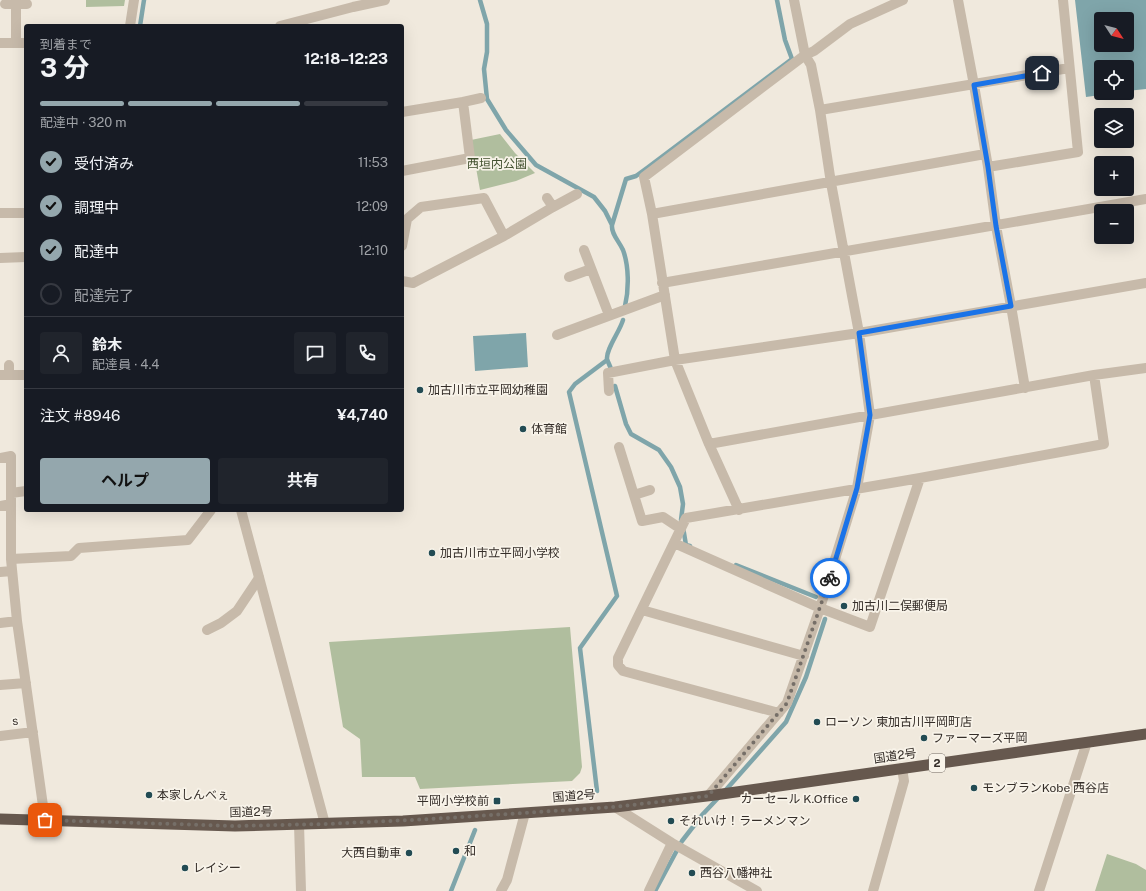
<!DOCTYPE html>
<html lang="ja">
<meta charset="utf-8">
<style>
body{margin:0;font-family:"Public Sans","Noto Sans JP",sans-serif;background:#20242c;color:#f1f3f6;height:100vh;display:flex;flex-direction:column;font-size:15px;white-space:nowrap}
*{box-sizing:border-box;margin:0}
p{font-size:13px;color:#9ea1a6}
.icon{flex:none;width:22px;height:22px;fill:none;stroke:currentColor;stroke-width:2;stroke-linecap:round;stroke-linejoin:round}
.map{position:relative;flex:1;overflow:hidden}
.drawer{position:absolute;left:24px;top:24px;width:380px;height:488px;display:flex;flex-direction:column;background:#171b24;border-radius:4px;box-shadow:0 4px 16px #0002}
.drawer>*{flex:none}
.needle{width:26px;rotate:126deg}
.tools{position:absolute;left:1094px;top:12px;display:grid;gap:8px}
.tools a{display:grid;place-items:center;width:40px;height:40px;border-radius:4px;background:#171b24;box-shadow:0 4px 16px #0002;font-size:20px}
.pin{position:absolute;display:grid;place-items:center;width:34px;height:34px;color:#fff;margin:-17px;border-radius:8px;box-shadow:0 2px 6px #0006}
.courier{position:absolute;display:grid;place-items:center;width:40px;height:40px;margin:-20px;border:3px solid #1a73e8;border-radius:50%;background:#fff;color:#222;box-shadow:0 1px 5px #0007}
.head em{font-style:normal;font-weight:700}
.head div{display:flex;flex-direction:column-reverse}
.head{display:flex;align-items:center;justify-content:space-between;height:68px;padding:0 16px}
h1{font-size:26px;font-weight:700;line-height:30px}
.bar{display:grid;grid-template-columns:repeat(4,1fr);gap:6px 4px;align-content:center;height:48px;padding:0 16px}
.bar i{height:5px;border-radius:3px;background:#363941}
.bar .on{background:#94a7ad}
.bar p{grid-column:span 4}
.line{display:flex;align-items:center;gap:10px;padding:0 16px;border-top:1px solid #363941}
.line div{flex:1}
.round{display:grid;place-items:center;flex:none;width:42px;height:42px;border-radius:4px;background:#20242c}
ol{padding:0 16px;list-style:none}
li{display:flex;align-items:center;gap:12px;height:44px}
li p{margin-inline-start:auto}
li .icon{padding:4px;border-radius:50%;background:#94a7ad;color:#111;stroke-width:4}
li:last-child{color:#9ea1a6}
li i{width:22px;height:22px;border:2px solid #363941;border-radius:50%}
.cta{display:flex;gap:8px;margin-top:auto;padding:8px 16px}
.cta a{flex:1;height:46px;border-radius:4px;background:#94a7ad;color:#111;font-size:16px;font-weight:700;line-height:46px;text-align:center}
.cta a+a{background:#20242c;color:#f1f3f6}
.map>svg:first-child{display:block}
</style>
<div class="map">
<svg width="1146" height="891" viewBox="0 0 1146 891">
<rect width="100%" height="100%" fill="#f0e9dd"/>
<path fill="#b0be9e" d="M 86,0 L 125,0 L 124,6 L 86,7 Z
M 500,134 L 515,153 L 535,173 L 516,181 L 480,190 L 471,140 Z
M 570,627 L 582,767 L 580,773 L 572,781 L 420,789 L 415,777 L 362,777 L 360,739 L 343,727 L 329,642 Z
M 1107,854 L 1136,864 L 1146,870 L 1146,891 L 1095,891 Z"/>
<path fill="#7fa5aa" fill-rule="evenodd" d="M 1075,0 L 1146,0 L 1146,89 L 1127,91 L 1127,67 L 1101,67 L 1101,93 L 1115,93 L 1086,97 ZM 1101,19 L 1127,19 L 1127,45 L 1101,45 Z
M 526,333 L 528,367 L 475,371 L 473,336 Z"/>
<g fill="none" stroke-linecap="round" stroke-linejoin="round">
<path stroke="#7fa5aa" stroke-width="4.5" d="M 480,0 L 487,24 L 487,52 L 484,69 L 487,99 L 506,130 L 536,165 L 594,197 L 605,211 L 612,225
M 140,26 L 144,0
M 625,306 C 629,289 629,266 623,250 C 619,241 611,234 612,225 L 626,179 L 636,176 L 647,168 L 792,59 L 785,40 L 777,0
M 611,369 C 610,366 608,362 607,359 C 606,349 620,331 623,320
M 615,386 L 626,424 L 631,434 L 659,450 L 671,467 L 680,487 L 683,504 L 681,520
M 683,527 L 686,545 L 690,546
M 736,565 L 816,597
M 597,791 L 580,648 L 617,596 L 569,392 L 575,384 L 607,360
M 724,792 L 786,722 L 806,677 L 825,619
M 451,891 L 475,830
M 655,891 L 682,841 L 703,814 L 719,797"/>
<path stroke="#c7baaa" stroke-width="10" d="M 958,0 L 974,85 L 988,167 L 996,226 L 1011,306 L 1025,388
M 5,4 L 27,4
M 16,4 L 16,43
M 280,26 L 353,7 L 385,0
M 0,43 L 26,43
M 463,102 L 481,98
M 820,110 L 1069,68
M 402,112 L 463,102 L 470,158 L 402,171
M 988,167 L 1078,152 L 1063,0
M 547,198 L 553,207
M 0,213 L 26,213
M 652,214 L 985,154
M 504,236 L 553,207 L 577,194
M 402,246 L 407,219 L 421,207 L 484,198 L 504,236 L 413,283 L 402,281
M 584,250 L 609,315
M 0,258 L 26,257
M 569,277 L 591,269
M 662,283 L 1146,199
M 557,335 L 665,295
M 9,365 L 9,375
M 0,375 L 26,375
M 609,391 L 608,373 L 675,360 L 859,333 L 1146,283
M 709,444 L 1094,375 L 1146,368
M 619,447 L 642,521 L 663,517 L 681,529
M 0,458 L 11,456 L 11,559 L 17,621 L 45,820
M 11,493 L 26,491
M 634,495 L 650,490
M 0,506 L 11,504
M 739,510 L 709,444 L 675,360 L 652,214 L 644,177 L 805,55 L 814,51 L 850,24 L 903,0
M 674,543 L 820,608 L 870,627 L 920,478
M 11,559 L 71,556 L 79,548 L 188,540 L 211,510
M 0,572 L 12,571
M 642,610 L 804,656
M 0,623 L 17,621
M 207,630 L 221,623 L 237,611 L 259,578
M 0,685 L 26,683
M 779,713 L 623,671 L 618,665 L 618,658 L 686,518 L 920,478 L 1104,444 L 1094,375
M 0,736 L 33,732
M 708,796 L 787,703 L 820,608 L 857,488 L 870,415 L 859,333 L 831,183 L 820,110 L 811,65 L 805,55 L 794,0
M 615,807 L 672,843 L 757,891
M 299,824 L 301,891
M 501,891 L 507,880 L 525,813
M 649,891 L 672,843
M 873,891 L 904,781 L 902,768
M 1039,891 L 1087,742"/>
<path stroke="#c7baaa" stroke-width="10" d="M 130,26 L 134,0
M 241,510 L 325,824"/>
<path stroke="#66584e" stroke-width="11" d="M 0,819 L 235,826 L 403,821 L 615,807 L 715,795 L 1146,734"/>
</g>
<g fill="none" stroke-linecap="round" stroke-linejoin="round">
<path stroke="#766f68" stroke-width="4" stroke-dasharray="0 7.2" d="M 45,820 L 235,826 L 325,824 L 431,819 L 615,807 L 708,796 L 787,703 L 830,578"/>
<path stroke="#1a73e8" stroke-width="5" d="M 830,578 L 857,488 L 870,415 L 859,333 L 1011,306 L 996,226 L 988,167 L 974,85 L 1042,73"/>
</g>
<g fill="#224b53" stroke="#f8f3e9" stroke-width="1.5">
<circle cx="420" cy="390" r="4"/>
<circle cx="523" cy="429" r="4"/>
<circle cx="432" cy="553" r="4"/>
<circle cx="844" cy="606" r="4"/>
<circle cx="817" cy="722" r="4"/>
<circle cx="924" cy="738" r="4"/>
<circle cx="974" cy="788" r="4"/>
<circle cx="149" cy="795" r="4"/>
<circle cx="856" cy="799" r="4"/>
<rect x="493" y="797" width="8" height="8" rx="2"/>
<circle cx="671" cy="821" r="4"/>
<circle cx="456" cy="851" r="4"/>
<circle cx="409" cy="853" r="4"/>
<circle cx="185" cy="868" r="4"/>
<circle cx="692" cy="873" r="4"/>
</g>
<g text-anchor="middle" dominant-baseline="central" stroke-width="3.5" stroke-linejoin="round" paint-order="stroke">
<rect fill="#f8f3e9" stroke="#706963" stroke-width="1" x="929" y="754" width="16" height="18" rx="3"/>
<g font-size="11" font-weight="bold" fill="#352e29">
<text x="937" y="763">2</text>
</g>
<g font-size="12" fill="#42512f" stroke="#f8f3e9">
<text x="497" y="164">西垣内公園</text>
</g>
<g font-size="12" fill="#352e29" stroke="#f8f3e9" text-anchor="start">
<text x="428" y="390">加古川市立平岡幼稚園</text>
<text x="531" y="429">体育館</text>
<text x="440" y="553">加古川市立平岡小学校</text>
<text x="852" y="606">加古川二俣郵便局</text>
<text x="825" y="722">ローソン 東加古川平岡町店</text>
<text x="932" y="738">ファーマーズ平岡</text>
<text x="982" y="788">モンブランKobe 西谷店</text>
<text x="157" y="795">本家しんべぇ</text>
<text x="848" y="799" text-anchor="end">カーセール K.Office</text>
<text x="489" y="801" text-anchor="end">平岡小学校前</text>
<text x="679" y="821">それいけ！ラーメンマン</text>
<text x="464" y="851">和</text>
<text x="401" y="853" text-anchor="end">大西自動車</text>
<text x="193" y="868">レイシー</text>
<text x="700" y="873">西谷八幡神社</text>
</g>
<g font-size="12" fill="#352e29" stroke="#f8f3e9">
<text transform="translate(15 721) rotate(-6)">s</text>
<text transform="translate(895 756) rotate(-8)">国道2号</text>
<text transform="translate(574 796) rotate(-4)">国道2号</text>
<text transform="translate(251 812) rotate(-1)">国道2号</text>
</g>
</g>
</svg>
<div class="tools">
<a><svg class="needle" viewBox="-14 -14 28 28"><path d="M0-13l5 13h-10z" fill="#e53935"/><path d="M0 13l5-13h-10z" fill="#9ea1a6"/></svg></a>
<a><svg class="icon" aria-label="locate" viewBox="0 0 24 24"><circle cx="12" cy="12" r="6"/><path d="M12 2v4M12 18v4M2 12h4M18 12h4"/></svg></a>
<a><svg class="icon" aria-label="layers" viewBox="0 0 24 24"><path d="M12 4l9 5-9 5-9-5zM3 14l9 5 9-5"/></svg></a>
<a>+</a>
<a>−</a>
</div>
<div class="pin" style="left:45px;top:820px;background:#ea580c"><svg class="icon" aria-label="bag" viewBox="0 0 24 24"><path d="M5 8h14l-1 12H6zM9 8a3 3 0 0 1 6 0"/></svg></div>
<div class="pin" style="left:1042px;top:73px;background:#1f2937"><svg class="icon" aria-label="home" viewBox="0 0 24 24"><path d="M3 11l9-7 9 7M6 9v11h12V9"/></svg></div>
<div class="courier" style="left:830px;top:578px"><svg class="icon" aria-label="bike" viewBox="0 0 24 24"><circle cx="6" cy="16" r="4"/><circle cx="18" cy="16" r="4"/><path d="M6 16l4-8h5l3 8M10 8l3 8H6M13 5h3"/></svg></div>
<section class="drawer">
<div class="head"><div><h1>3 分</h1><p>到着まで</p></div><em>12:18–12:23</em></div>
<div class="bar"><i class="on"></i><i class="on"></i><i class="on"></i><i></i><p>配達中 · 320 m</p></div>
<ol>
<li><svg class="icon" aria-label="check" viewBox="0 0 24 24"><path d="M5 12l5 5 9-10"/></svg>受付済み<p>11:53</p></li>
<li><svg class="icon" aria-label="check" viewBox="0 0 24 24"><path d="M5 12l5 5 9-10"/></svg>調理中<p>12:09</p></li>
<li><svg class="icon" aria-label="check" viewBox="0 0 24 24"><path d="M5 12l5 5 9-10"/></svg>配達中<p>12:10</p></li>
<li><i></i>配達完了</li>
</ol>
<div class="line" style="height:72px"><a class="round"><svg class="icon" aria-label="person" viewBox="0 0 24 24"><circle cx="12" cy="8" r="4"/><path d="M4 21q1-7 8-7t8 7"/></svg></a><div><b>鈴木</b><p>配達員 · 4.4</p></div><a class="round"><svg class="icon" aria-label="chat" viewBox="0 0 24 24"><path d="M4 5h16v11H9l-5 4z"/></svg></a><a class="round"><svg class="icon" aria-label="phone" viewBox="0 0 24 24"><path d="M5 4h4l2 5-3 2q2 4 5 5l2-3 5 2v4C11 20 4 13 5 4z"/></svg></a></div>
<div class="line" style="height:52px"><div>注文 #8946</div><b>¥4,740</b></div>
<div class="cta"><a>ヘルプ</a><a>共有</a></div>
</section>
</div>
